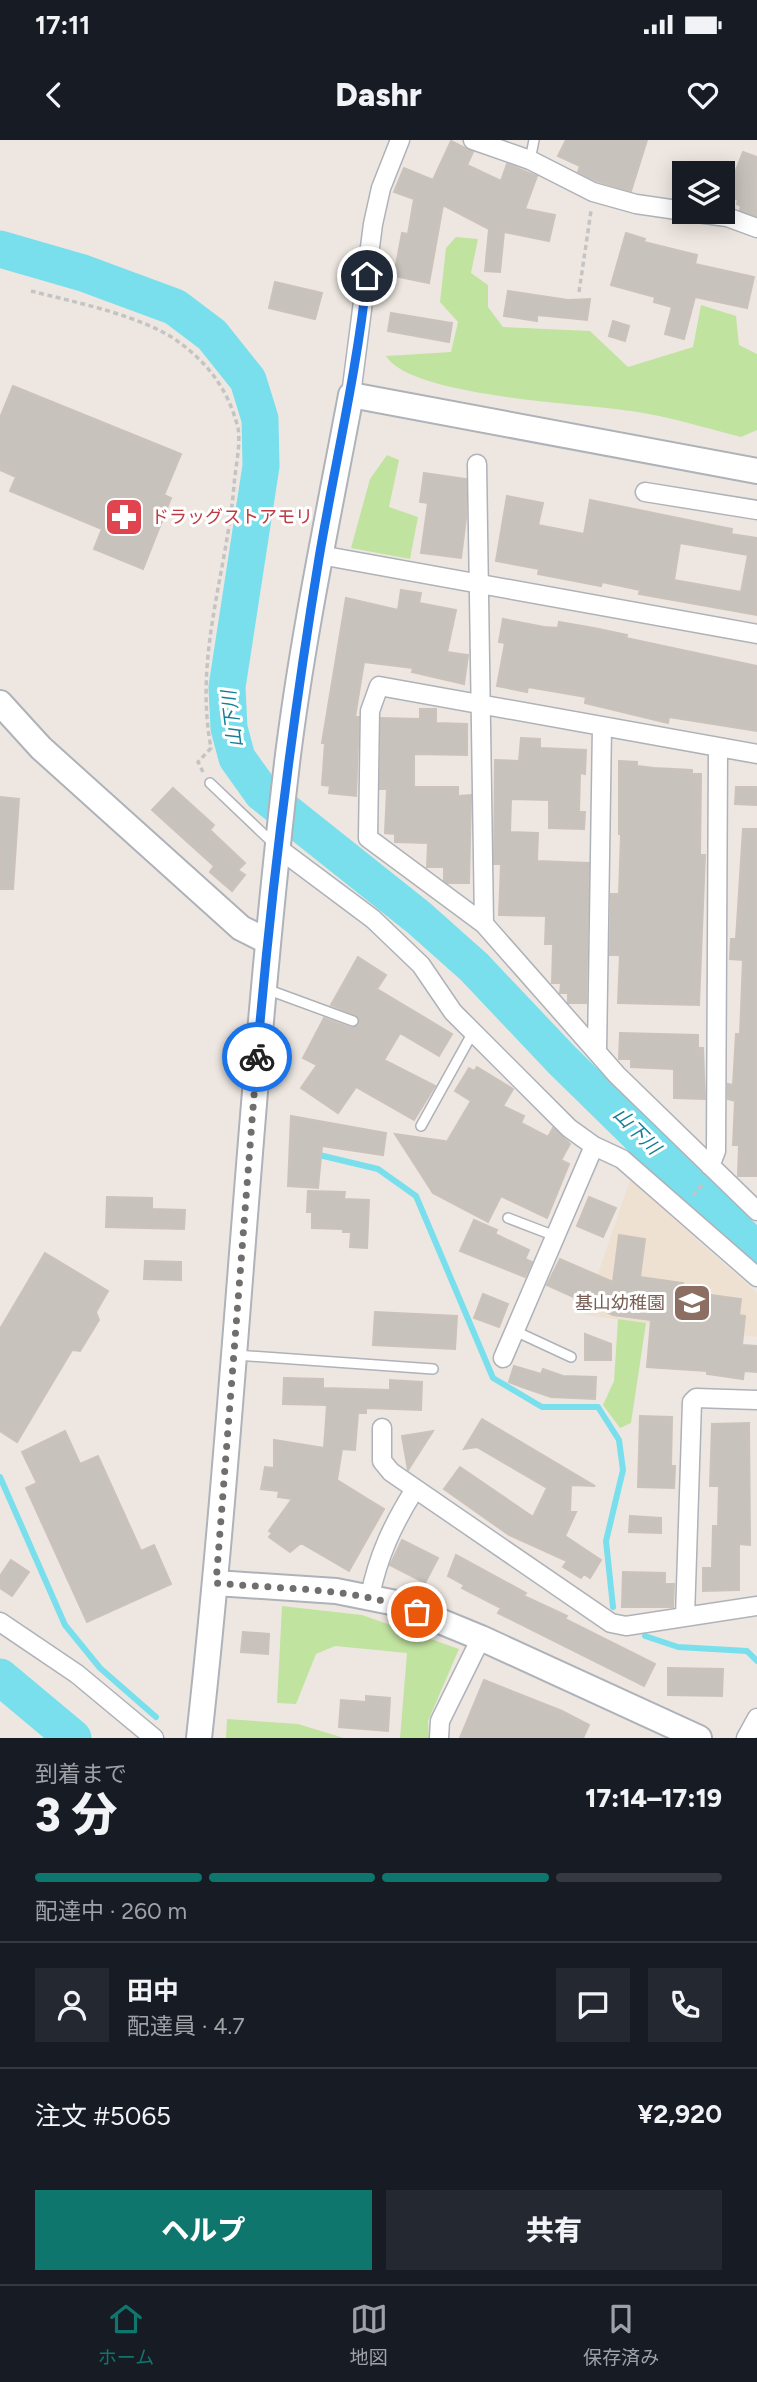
<!DOCTYPE html>
<html lang="ja">
<meta charset="utf-8">
<style>
body{margin:0;font-family:Figtree,"Noto Sans JP",sans-serif;background:#242831;color:#f1f3f6;height:100vh;display:flex;flex-direction:column;font-size:26px;white-space:nowrap}
*{box-sizing:border-box;margin:0}
p{font-size:23px;color:#9ea1a6}
.icon{flex:none;width:38px;height:38px;fill:none;stroke:currentColor;stroke-width:2;stroke-linecap:round;stroke-linejoin:round}
.map{position:relative;height:1598px;overflow:hidden}
.drawer{display:flex;flex-direction:column;background:#171b24;flex:1}
.drawer>*{flex:none}
.tools{position:absolute;left:672px;top:21px;display:grid;gap:14px}
.tools a{display:grid;place-items:center;width:63px;height:63px;border-radius:0px;background:#171b24;box-shadow:0 4px 18px #0003;font-size:35px}
.pin{position:absolute;display:grid;place-items:center;width:60px;height:60px;color:#fff;margin:-30px;border:4px solid #fff;border-radius:50%;box-shadow:0 2px 7px #0007}
.courier{position:absolute;display:grid;place-items:center;width:70px;height:70px;margin:-35px;border:5px solid #1a73e8;border-radius:50%;background:#fff;color:#222;box-shadow:0 2px 9px #0007}
.head em{font-style:normal;font-weight:800}
.head div{display:flex;flex-direction:column-reverse}
.head{display:flex;align-items:center;justify-content:space-between;height:119px;padding:0 35px}
h1{font-size:46px;font-weight:800;line-height:52px}
.bar{display:grid;grid-template-columns:repeat(4,1fr);gap:10px 7px;align-content:center;height:84px;padding:0 35px}
.bar i{height:9px;border-radius:5px;background:#363941}
.bar .on{background:#0f766e}
.bar p{grid-column:span 4}
.line{display:flex;align-items:center;gap:18px;padding:0 35px;border-top:2px solid #363941}
.line div{flex:1}
.round{display:grid;place-items:center;flex:none;width:74px;height:74px;border-radius:0px;background:#242831}
.action{display:flex;gap:14px;margin-top:auto;padding:14px 35px}
.action a{flex:1;height:80px;border-radius:0px;background:#0f766e;color:#fff;font-size:28px;font-weight:800;line-height:80px;text-align:center}
.action a+a{background:#242831;color:#f1f3f6}
.status{display:flex;justify-content:space-between;align-items:center;height:49px;padding:0 35px;background:#171b24;direction:ltr}
.status svg{height:19px;fill:currentColor}
header{display:flex;justify-content:space-between;align-items:center;height:91px;padding:0 35px;background:#171b24;font-size:32px;font-weight:800}
.tab-bar{display:flex;justify-content:space-around;align-items:center;height:98px;border-top:2px solid #363941;background:#171b24;font-size:19px;color:#9ea1a6}
.tab-bar a{display:grid;justify-items:center;gap:4px}
.tab-bar .on{color:#0f766e}
.map>svg:first-child{display:block}
</style>
<div class="status"><b>17:11</b><svg viewBox="0 0 49 12"><path d="M0 12V9h3v3zM5 12V6h3v6zM10 12V3h3v9zM15 12V0h3v12zM26 1h20v11H26zM47 4h2v5h-2z"/></svg></div>
<header><svg class="icon" aria-label="back" viewBox="0 0 24 24"><path d="M15 5l-7 7 7 7"/></svg>Dashr<svg class="icon" aria-label="heart" viewBox="0 0 24 24"><path d="M12 20l-8-8c-3-5 5-10 8-4 3-6 11-1 8 4z"/></svg></header>
<div class="map">
<svg width="757" height="1598" viewBox="0 0 757 1598">
<rect width="100%" height="100%" fill="#eee7e1"/>
<path fill="#efe1d2" d="M 630,1040 L 757,1153 L 757,1197 L 584,1175 Z"/>
<path fill="#c1e3a0" d="M 456,97 L 478,99 L 471,133 L 488,145 L 488,167 L 503,187 L 590,191 L 628,227 L 693,207 L 701,165 L 736,176 L 739,205 L 757,214 L 757,290 L 741,297 C 705,288 668,276 631,271 C 581,263 411,257 386,216 L 451,212 L 458,182 L 440,162 L 446,108 Z
M 387,315 L 399,320 L 389,367 L 418,377 L 410,419 L 351,408 L 370,339 Z
M 618,1179 L 646,1183 L 631,1283 L 620,1288 L 603,1265 L 614,1241 Z
M 282,1466 L 362,1475 L 459,1509 L 428,1581 L 429,1598 L 400,1598 L 407,1513 L 335,1506 L 316,1514 L 296,1564 L 277,1563 Z
M 227,1579 L 298,1584 L 344,1598 L 226,1598 Z"/>
<g fill="none" stroke-linecap="round" stroke-linejoin="round">
<path stroke="#79dfec" stroke-width="6" d="M 315,1014 L 378,1029 L 416,1056 L 493,1238 L 542,1267 L 598,1267 L 619,1300 L 623,1330 L 606,1401 L 613,1467
M 0,1337 L 65,1485 L 100,1528 L 156,1577
M 645,1496 L 678,1507 L 747,1511 L 757,1521"/>
<path stroke="#79dfec" stroke-width="37" d="M 0,109 L 83,133 L 175,167 L 212,195 L 248,240 L 260,279 L 261,326 L 227,547 L 229,588 L 237,618 L 262,653 L 419,778 L 474,827 L 562,920 L 757,1111
M 0,1537 L 73,1598"/>
</g>
<path fill="#c8c2bc" stroke="#cac2bb" stroke-width="2" fill-rule="evenodd" d="M 566,0 L 647,0 L 631,51 L 597,41 L 578,32 L 580,26 L 558,16 Z
M 451,1 L 473,12 L 467,25 L 501,41 L 507,24 L 537,36 L 525,69 L 555,75 L 549,101 L 504,92 L 500,132 L 485,131 L 489,89 L 443,65 L 429,143 L 394,136 L 402,93 L 408,94 L 414,59 L 394,52 L 404,28 L 433,40 Z
M 743,12 L 757,17 L 757,76 L 740,70 L 741,66 L 737,64 L 738,60 L 723,54 L 723,31 L 734,35 Z
M 626,93 L 645,99 L 644,102 L 697,115 L 695,124 L 754,137 L 747,168 L 695,157 L 684,199 L 665,194 L 672,167 L 654,162 L 655,157 L 611,145 Z
M 275,142 L 322,153 L 315,179 L 269,168 Z
M 508,151 L 568,160 L 590,159 L 587,180 L 537,175 L 537,181 L 504,176 Z
M 391,173 L 452,183 L 449,202 L 388,191 Z
M 613,181 L 629,186 L 625,201 L 609,196 Z
M 13,246 L 181,314 L 164,355 L 171,358 L 143,429 L 94,409 L 102,389 L 10,351 L 16,337 L 0,330 L 0,278 Z
M 424,333 L 466,339 L 466,378 L 461,418 L 421,413 L 428,363 L 420,362 Z
M 507,356 L 543,363 L 538,385 L 584,394 L 590,360 L 732,389 L 731,394 L 757,398 L 757,475 L 639,454 L 640,450 L 602,442 L 601,446 L 538,434 L 539,429 L 496,421 ZM 680,403 L 748,415 L 741,452 L 674,440 Z
M 401,450 L 421,453 L 419,463 L 456,470 L 447,512 L 468,515 L 464,544 L 412,532 L 413,528 L 364,522 L 355,577 L 359,577 L 356,656 L 329,653 L 330,646 L 322,645 L 325,603 L 322,603 L 346,458 L 398,470 Z
M 503,479 L 544,487 L 558,488 L 559,482 L 594,488 L 627,495 L 626,498 L 757,526 L 757,591 L 669,577 L 668,583 L 585,563 L 586,557 L 528,547 L 527,552 L 497,546 L 505,503 L 499,502 Z
M 420,569 L 436,569 L 436,583 L 467,584 L 467,615 L 414,614 L 414,647 L 458,647 L 458,656 L 471,655 L 469,743 L 447,743 L 444,740 L 444,727 L 427,727 L 428,703 L 395,702 L 395,694 L 385,693 L 387,649 L 380,649 L 381,578 L 420,579 Z
M 521,598 L 540,599 L 540,608 L 586,610 L 585,634 L 580,633 L 579,672 L 585,672 L 584,689 L 549,688 L 549,660 L 511,659 L 510,692 L 538,693 L 537,721 L 589,723 L 586,863 L 568,863 L 568,853 L 560,853 L 561,843 L 552,843 L 553,804 L 545,804 L 546,776 L 499,775 L 501,724 L 494,724 L 495,620 L 519,621 Z
M 619,621 L 637,622 L 637,626 L 654,628 L 692,630 L 692,634 L 701,634 L 700,715 L 705,715 L 699,865 L 618,863 L 620,815 L 610,815 L 611,754 L 619,754 L 621,694 L 619,694 Z
M 736,647 L 757,647 L 757,665 L 735,664 Z
M 173,648 L 214,685 L 210,690 L 245,723 L 238,730 L 245,735 L 232,751 L 210,732 L 214,726 L 152,670 Z
M 0,657 L 19,659 L 13,749 L 0,749 Z
M 743,689 L 757,689 L 757,1036 L 738,1036 L 739,1005 L 733,1005 L 735,961 L 728,959 L 728,944 L 733,945 L 736,894 L 740,894 L 743,820 L 730,819 L 731,799 L 736,799 Z
M 358,817 L 386,835 L 377,849 L 452,894 L 439,916 L 400,893 L 384,920 L 435,946 L 414,980 L 356,947 L 338,973 L 301,948 L 317,925 L 303,918 L 324,878 L 351,888 L 359,884 L 356,875 L 331,865 Z
M 620,893 L 698,895 L 698,908 L 703,908 L 705,959 L 674,958 L 674,929 L 631,927 L 631,919 L 619,919 Z
M 477,927 L 513,949 L 503,966 L 524,976 L 521,983 L 548,997 L 553,988 L 570,1004 L 561,1020 L 569,1024 L 547,1078 L 501,1056 L 488,1082 L 433,1053 L 395,994 L 451,1002 L 448,1000 L 471,961 L 455,951 L 469,928 L 474,931 Z
M 291,976 L 386,993 L 383,1015 L 322,1006 L 318,1048 L 288,1046 Z
M 308,1051 L 345,1052 L 344,1059 L 369,1060 L 367,1108 L 350,1107 L 351,1092 L 343,1092 L 343,1089 L 312,1088 L 312,1072 L 307,1072 Z
M 107,1057 L 152,1058 L 152,1069 L 185,1070 L 184,1089 L 106,1087 Z
M 589,1057 L 616,1068 L 603,1097 L 577,1086 Z
M 474,1080 L 497,1090 L 495,1094 L 529,1110 L 525,1119 L 532,1122 L 525,1137 L 460,1111 Z
M 619,1095 L 645,1099 L 640,1137 L 683,1143 L 682,1151 L 741,1159 L 739,1175 L 745,1176 L 742,1205 L 757,1206 L 757,1232 L 744,1231 L 743,1239 L 707,1234 L 707,1231 L 647,1227 L 651,1180 L 613,1175 L 547,1145 L 560,1119 L 613,1142 Z
M 45,1113 L 108,1151 L 96,1172 L 99,1180 L 80,1211 L 72,1210 L 17,1302 L 0,1291 L 0,1189 Z
M 145,1121 L 181,1122 L 181,1140 L 144,1139 Z
M 483,1154 L 508,1164 L 499,1187 L 474,1178 Z
M 375,1172 L 457,1176 L 455,1209 L 373,1205 Z
M 585,1194 L 611,1204 L 611,1220 L 585,1220 Z
M 514,1226 L 541,1234 L 543,1229 L 563,1236 L 596,1237 L 595,1259 L 551,1257 L 522,1247 L 509,1242 Z
M 284,1238 L 323,1239 L 323,1248 L 390,1250 L 390,1240 L 422,1242 L 421,1270 L 366,1268 L 366,1273 L 358,1273 L 355,1310 L 342,1309 L 337,1340 L 384,1369 L 349,1431 L 301,1403 L 290,1412 L 269,1397 L 272,1393 L 269,1391 L 292,1359 L 278,1357 L 279,1351 L 261,1349 L 265,1327 L 274,1328 L 274,1300 L 324,1308 L 327,1265 L 283,1264 Z
M 640,1276 L 672,1277 L 671,1326 L 675,1326 L 674,1348 L 638,1347 Z
M 482,1279 L 595,1346 L 571,1345 L 570,1372 L 576,1372 L 565,1396 L 601,1420 L 590,1438 L 584,1434 L 581,1438 L 563,1427 L 567,1421 L 509,1395 L 444,1349 L 460,1327 L 533,1377 L 547,1348 L 477,1307 L 464,1309 Z
M 749,1283 L 750,1405 L 739,1404 L 739,1450 L 703,1451 L 703,1428 L 712,1428 L 713,1386 L 718,1386 L 719,1346 L 710,1346 L 712,1284 Z
M 65,1291 L 80,1324 L 98,1316 L 141,1411 L 154,1405 L 171,1444 L 87,1482 L 26,1348 L 37,1343 L 22,1312 Z
M 433,1291 L 408,1330 L 402,1296 Z
M 630,1376 L 661,1378 L 661,1393 L 629,1392 Z
M 402,1400 L 438,1418 L 425,1443 L 390,1425 Z
M 456,1415 L 526,1453 L 524,1456 L 567,1476 L 565,1479 L 655,1524 L 644,1546 L 498,1473 L 501,1468 L 462,1448 L 464,1445 L 448,1436 Z
M 11,1420 L 29,1432 L 12,1456 L 0,1448 L 0,1436 Z
M 623,1432 L 665,1433 L 665,1444 L 674,1444 L 673,1467 L 622,1467 Z
M 243,1492 L 269,1494 L 268,1514 L 241,1512 Z
M 668,1528 L 723,1529 L 722,1556 L 668,1555 Z
M 484,1540 L 562,1571 L 589,1585 L 583,1598 L 460,1598 Z
M 366,1556 L 390,1558 L 388,1591 L 339,1587 L 341,1560 L 366,1562 Z"/>
<g fill="none" stroke-linecap="round" stroke-linejoin="round">
<defs>
<path id="lane" d="M 530,20 L 534,0
M 210,643 L 274,704
M 266,849 L 353,881
M 421,986 L 472,894
M 508,1078 L 555,1096
M 515,1191 L 571,1217
M 236,1215 L 433,1229"/>
<path id="street" d="M 473,0 L 530,20 L 593,52 L 636,64 L 684,71
M 690,72 L 727,77 L 757,88
M 351,255 L 373,84 L 381,48 L 400,0
M 477,324 L 484,784 L 617,935 L 757,1071
M 645,352 L 757,370
M 320,415 L 757,494
M 278,708 L 373,779 L 421,825 L 453,872 L 569,988 L 594,1006 L 622,1019 L 757,1137
M 484,784 L 368,698 L 370,571 L 379,546 L 757,614
M 597,912 L 602,586
M 710,1026 L 716,1011 L 718,608
M 503,1218 L 594,1006
M 382,1288 L 382,1321 L 391,1332 L 611,1483 L 626,1486 L 757,1466
M 370,1456 C 378,1416 393,1384 415,1349
M 685,1477 L 692,1262 L 696,1258 L 757,1260
M 0,1482 L 77,1534 L 154,1598
M 439,1598 L 440,1581 L 481,1498
M 746,1598 L 757,1578"/>
<path id="secondary" d="M 0,563 L 41,608 L 241,788 L 267,801
M 216,1443 L 336,1451 L 396,1463 L 481,1498 L 699,1598
M 199,1598 C 235,1274 249,947 287,623 C 302,500 328,377 351,255 L 757,331"/>
</defs>
<use href="#lane" stroke="#aeb2b9" stroke-width="12"/>
<use href="#street" stroke="#aeb2b9" stroke-width="21"/>
<use href="#secondary" stroke="#aeb2b9" stroke-width="28"/>
<path stroke="#c4c4c4" stroke-width="3.5" stroke-dasharray="5 3.5" stroke-linecap="butt" d="M 31,151 C 74,162 145,176 180,203 C 210,225 229,252 238,288 C 241,305 235,329 234,346 C 226,436 194,517 211,608 L 198,622 L 203,632
M 579,152 L 591,71
M 693,1055 L 704,1043"/>
<use href="#lane" stroke="#fff" stroke-width="9"/>
<use href="#street" stroke="#fff" stroke-width="18"/>
<use href="#secondary" stroke="#fff" stroke-width="24"/>
</g>
<g fill="none" stroke-linecap="round" stroke-linejoin="round">
<path stroke="#716f6d" stroke-width="7" stroke-dasharray="0 12.6" d="M 257,917 L 216,1443 C 284,1450 353,1446 417,1472"/>
<path stroke="#1a73e8" stroke-width="9" d="M 257,917 C 271,750 292,583 319,418 C 335,323 357,231 367,136"/>
</g>
<defs>
<symbol id="pharmacy-square" viewBox="-11 -11 22 22"><rect x="-9" y="-9" width="18" height="18" rx="4" fill="#e0444e" stroke="#fff"/><path d="M-2-6h4v4h4v4h-4v4h-4v-4h-4v-4h4Z" fill="#fff"/></symbol>
<symbol id="school-square" viewBox="-11 -11 22 22"><rect x="-9" y="-9" width="18" height="18" rx="4" fill="#8d6e63" stroke="#fff"/><path d="M0-5L7-2L0 1L-7-2ZM-4 1L0 2.5L4 1V4Q0 6-4 4Z" fill="#fff"/></symbol>
</defs>
<g fill-rule="evenodd">
<use href="#pharmacy-square" x="102" y="355" width="44" height="44"/>
<use href="#school-square" x="670" y="1141" width="44" height="44"/>
</g>
<g text-anchor="middle" dominant-baseline="central" stroke-width="6" stroke-linejoin="round" paint-order="stroke">
<g font-size="18" fill="#be3a42" stroke="#fff" text-anchor="start">
<text x="151" y="377">ドラッグストアモリ</text>
</g>
<g font-size="18" fill="#785e54" stroke="#fff" text-anchor="end">
<text x="665" y="1163">基山幼稚園</text>
</g>
<g font-size="19" font-style="italic" fill="#127e97" stroke="#fff">
<text transform="translate(232 579) rotate(-97)">山下川</text>
<text transform="translate(637 991) rotate(45)">山下川</text>
</g>
</g>
</svg>
<div class="tools">
<a><svg class="icon" aria-label="layers" viewBox="0 0 24 24"><path d="M12 4l9 5-9 5-9-5zM3 14l9 5 9-5"/></svg></a>
</div>
<div class="pin" style="left:417px;top:1472px;background:#ea580c"><svg class="icon" aria-label="bag" viewBox="0 0 24 24"><path d="M5 8h14l-1 12H6zM9 8a3 3 0 0 1 6 0"/></svg></div>
<div class="pin" style="left:367px;top:136px;background:#1f2937"><svg class="icon" aria-label="home" viewBox="0 0 24 24"><path d="M3 11l9-7 9 7M6 9v11h12V9"/></svg></div>
<div class="courier" style="left:257px;top:917px"><svg class="icon" aria-label="bike" viewBox="0 0 24 24"><circle cx="6" cy="16" r="4"/><circle cx="18" cy="16" r="4"/><path d="M6 16l4-8h5l3 8M10 8l3 8H6M13 5h3"/></svg></div>
</div>
<section class="drawer">
<div class="head"><div><h1>3 分</h1><p>到着まで</p></div><em>17:14–17:19</em></div>
<div class="bar"><i class="on"></i><i class="on"></i><i class="on"></i><i></i><p>配達中 · 260 m</p></div>
<div class="line" style="height:126px"><a class="round"><svg class="icon" aria-label="person" viewBox="0 0 24 24"><circle cx="12" cy="8" r="4"/><path d="M4 21q1-7 8-7t8 7"/></svg></a><div><b>田中</b><p>配達員 · 4.7</p></div><a class="round"><svg class="icon" aria-label="chat" viewBox="0 0 24 24"><path d="M4 5h16v11H9l-5 4z"/></svg></a><a class="round"><svg class="icon" aria-label="phone" viewBox="0 0 24 24"><path d="M5 4h4l2 5-3 2q2 4 5 5l2-3 5 2v4C11 20 4 13 5 4z"/></svg></a></div>
<div class="line" style="height:91px"><div>注文 #5065</div><b>¥2,920</b></div>
<div class="action"><a>ヘルプ</a><a>共有</a></div>
</section>
<nav class="tab-bar">
<a class="on"><svg class="icon" aria-label="home" viewBox="0 0 24 24"><path d="M3 11l9-7 9 7M6 9v11h12V9"/></svg>ホーム</a>
<a><svg class="icon" aria-label="map" viewBox="0 0 24 24"><path d="M3 6l6-2 6 2 6-2v14l-6 2-6-2-6 2zM9 4v14M15 6v14"/></svg>地図</a>
<a><svg class="icon" aria-label="saved" viewBox="0 0 24 24"><path d="M7 4h10v16l-5-4-5 4z"/></svg>保存済み</a>
</nav>
